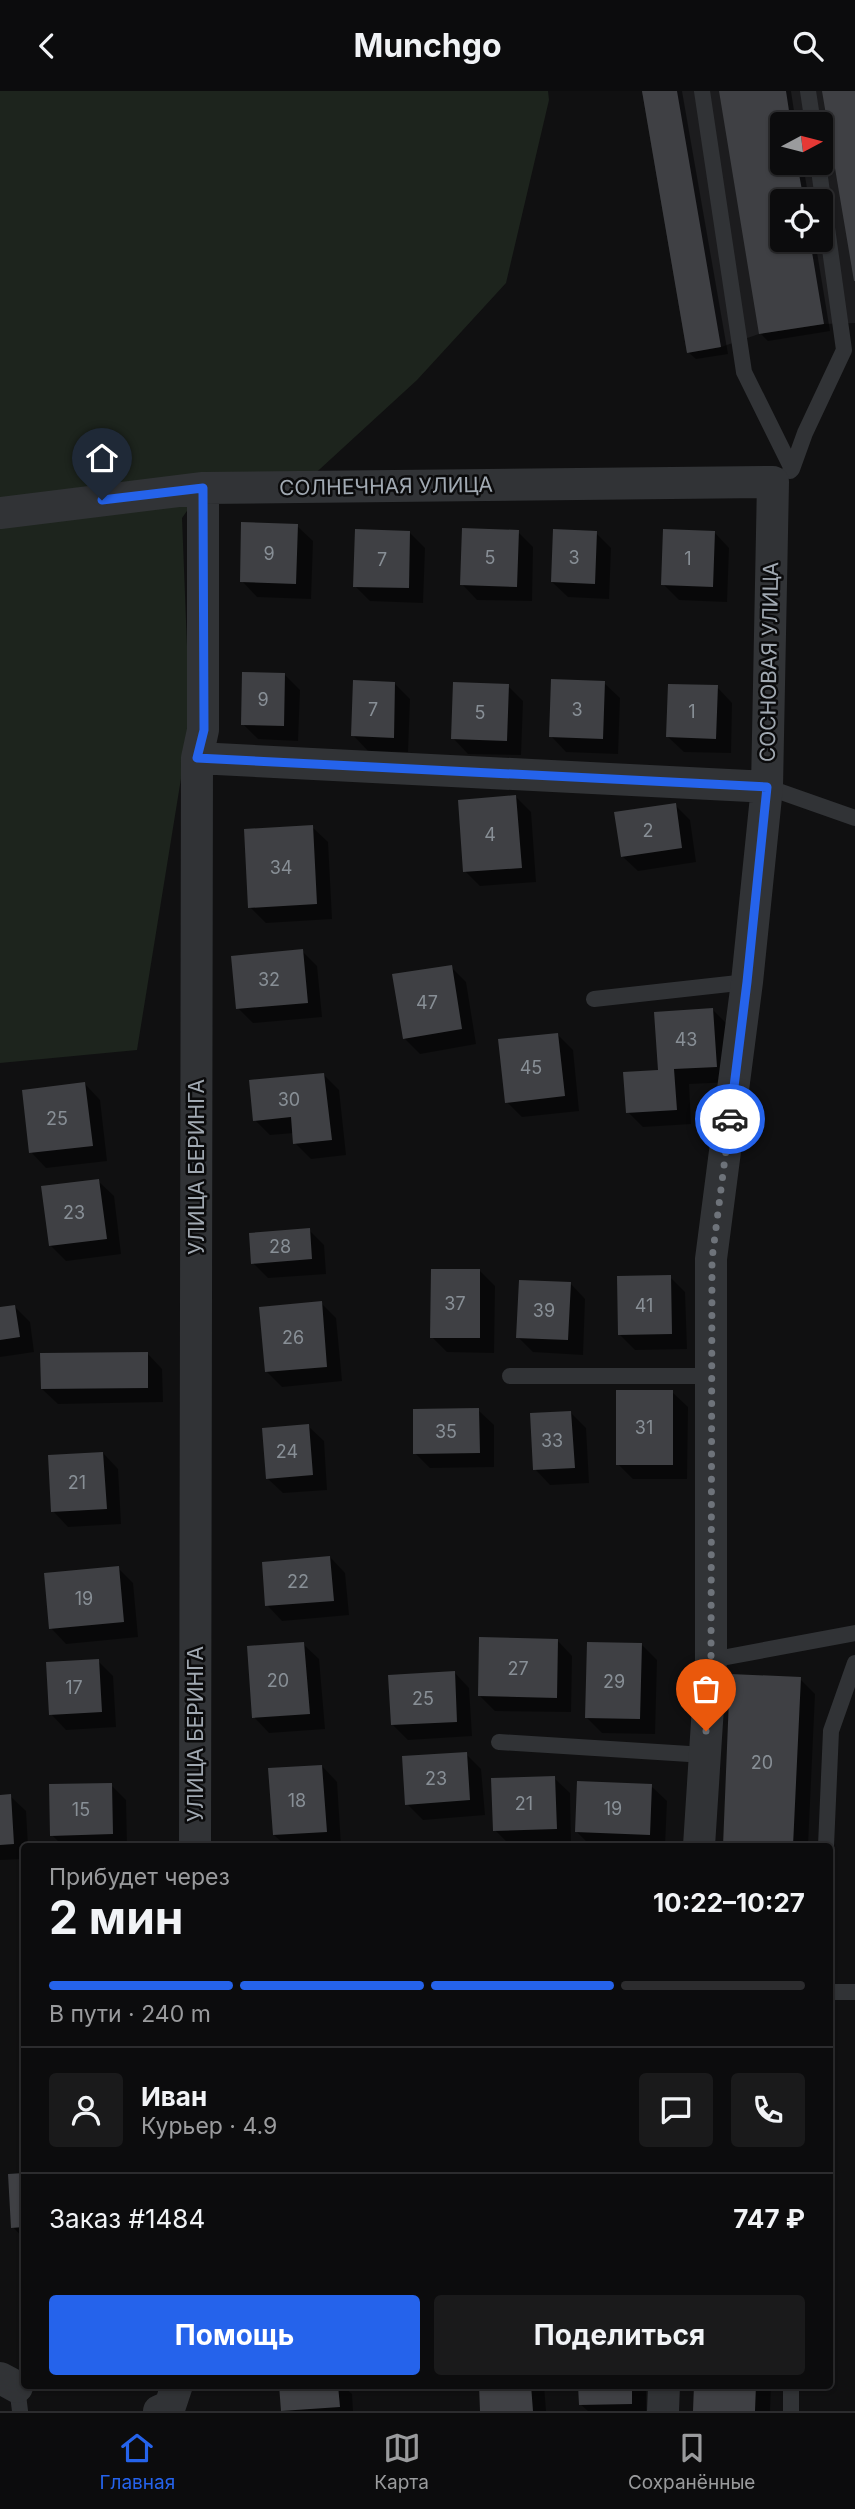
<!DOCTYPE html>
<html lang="ru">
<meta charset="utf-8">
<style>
body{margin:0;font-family:Inter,sans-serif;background:#1a1a1b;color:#f1f3f6;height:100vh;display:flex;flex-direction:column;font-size:26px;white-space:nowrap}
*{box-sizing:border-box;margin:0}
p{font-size:23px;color:#9a9b9d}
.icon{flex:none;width:38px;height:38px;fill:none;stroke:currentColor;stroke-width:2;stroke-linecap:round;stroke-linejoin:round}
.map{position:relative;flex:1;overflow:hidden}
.sheet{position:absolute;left:21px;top:1752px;width:812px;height:546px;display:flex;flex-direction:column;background:#0c0c0d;border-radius:7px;box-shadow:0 2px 5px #0004,0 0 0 2px #2c2c2e}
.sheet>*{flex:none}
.needle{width:46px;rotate:83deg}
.controls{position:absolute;left:770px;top:21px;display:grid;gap:14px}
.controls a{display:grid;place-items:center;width:63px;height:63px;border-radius:7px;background:#0c0c0d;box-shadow:0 2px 5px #0004,0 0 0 2px #2c2c2e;font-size:35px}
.pin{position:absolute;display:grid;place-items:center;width:60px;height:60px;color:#fff;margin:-72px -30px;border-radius:50% 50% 50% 0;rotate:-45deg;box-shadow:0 0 7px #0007}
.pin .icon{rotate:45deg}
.courier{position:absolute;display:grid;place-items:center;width:70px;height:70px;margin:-35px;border:5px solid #2563eb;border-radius:50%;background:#fff;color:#222;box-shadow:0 2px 9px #0007}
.summary em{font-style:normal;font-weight:700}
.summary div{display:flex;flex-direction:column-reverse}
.summary{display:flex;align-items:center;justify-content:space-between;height:119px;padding:0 28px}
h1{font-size:46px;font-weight:700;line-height:52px}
.bar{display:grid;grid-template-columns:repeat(4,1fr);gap:10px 7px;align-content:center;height:84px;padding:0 28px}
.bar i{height:9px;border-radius:5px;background:#2c2c2e}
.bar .current{background:#2563eb}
.bar p{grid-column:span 4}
.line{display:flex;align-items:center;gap:18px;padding:0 28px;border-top:2px solid #2c2c2e}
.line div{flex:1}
.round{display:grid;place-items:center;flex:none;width:74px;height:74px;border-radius:7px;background:#1a1a1b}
.cta{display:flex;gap:14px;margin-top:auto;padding:14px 28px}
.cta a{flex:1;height:80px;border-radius:7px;background:#2563eb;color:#fff;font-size:28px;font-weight:700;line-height:80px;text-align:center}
.cta a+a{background:#1a1a1b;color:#f1f3f6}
header{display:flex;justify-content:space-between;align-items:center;height:91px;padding:0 28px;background:#0c0c0d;font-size:32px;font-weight:700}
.menu{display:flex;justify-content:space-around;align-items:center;height:98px;border-top:2px solid #2c2c2e;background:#0c0c0d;font-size:19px;color:#9a9b9d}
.menu a{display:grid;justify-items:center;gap:4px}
.menu .current{color:#2563eb}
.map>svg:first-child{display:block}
</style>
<header><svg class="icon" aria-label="back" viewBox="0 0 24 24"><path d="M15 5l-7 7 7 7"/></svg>Munchgo<svg class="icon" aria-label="search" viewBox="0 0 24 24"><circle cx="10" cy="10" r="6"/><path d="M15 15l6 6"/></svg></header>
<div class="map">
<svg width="855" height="2320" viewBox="0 0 855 2320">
<rect width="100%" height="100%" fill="#101011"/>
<path fill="#1c1c1e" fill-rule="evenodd" d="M 642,0 L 855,0 L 855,232 L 824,233 L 759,243 L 721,256 L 687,262 ZM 782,33 L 821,33 L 821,72 L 782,72 ZM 782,110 L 821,110 L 821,149 L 782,149 Z"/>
<path fill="#1d241d" d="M 0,0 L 548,0 L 549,9 L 506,192 L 417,289 L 308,389 L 203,397 L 182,427 L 190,632 L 137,959 L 0,972 Z"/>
<path fill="#0007" d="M 644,0 L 682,0 L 728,263 L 696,268 L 688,261 Z
M 721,0 L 791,0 L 796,33 L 782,33 L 782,72 L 803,72 L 809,110 L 782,110 L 782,149 L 815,149 L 830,240 L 768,250 L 760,242 Z
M 297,435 L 313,450 L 311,508 L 257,506 L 242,490 Z
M 518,441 L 533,456 L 532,510 L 477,509 L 462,493 Z
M 714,441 L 729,457 L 727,511 L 679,509 L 663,493 Z
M 410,442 L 425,457 L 423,512 L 370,510 L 355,495 Z
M 596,442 L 611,457 L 609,508 L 568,506 L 552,491 Z
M 285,584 L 300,599 L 298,650 L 258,648 L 243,633 Z
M 394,592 L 410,608 L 408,661 L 368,660 L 353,644 Z
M 604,592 L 620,607 L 618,663 L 566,661 L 551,645 Z
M 508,595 L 523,610 L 521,664 L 468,663 L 453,647 Z
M 717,596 L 732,612 L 731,662 L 684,661 L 668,646 Z
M 516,706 L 531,721 L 536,791 L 480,795 L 465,780 Z
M 675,714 L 690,729 L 696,771 L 638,780 L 622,765 Z
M 312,736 L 328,751 L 332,828 L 266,832 L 250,816 Z
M 302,860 L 317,875 L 322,926 L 253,932 L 238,917 Z
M 451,876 L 466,891 L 476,953 L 420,963 L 404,947 Z
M 713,919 L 728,934 L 732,991 L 689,993 L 691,1033 L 643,1036 L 628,1021 Z
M 557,943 L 573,959 L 579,1020 L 522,1026 L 507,1011 Z
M 324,984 L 339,999 L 346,1064 L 311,1068 L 295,1052 L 294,1042 L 270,1044 L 255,1029 Z
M 85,993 L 100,1009 L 107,1070 L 46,1077 L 31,1061 Z
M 98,1090 L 114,1105 L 121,1163 L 66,1170 L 50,1154 Z
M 309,1139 L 324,1154 L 326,1183 L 268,1187 L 253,1172 Z
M 480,1180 L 495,1195 L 494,1262 L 447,1261 L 432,1246 Z
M 670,1186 L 685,1201 L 687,1258 L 635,1259 L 619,1243 Z
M 570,1192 L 585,1208 L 583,1264 L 533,1261 L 518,1246 Z
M 321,1212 L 336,1227 L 342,1290 L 282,1296 L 266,1280 Z
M 15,1216 L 30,1231 L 34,1261 L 0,1266 L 0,1218 Z
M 147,1262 L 162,1278 L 163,1311 L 58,1313 L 42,1298 Z
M 672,1301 L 688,1316 L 687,1388 L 633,1388 L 618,1373 Z
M 478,1319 L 494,1334 L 494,1376 L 430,1377 L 415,1362 Z
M 570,1321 L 586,1337 L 589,1392 L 550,1394 L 535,1378 Z
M 308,1335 L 324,1350 L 327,1399 L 283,1402 L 267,1387 Z
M 103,1362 L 118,1378 L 121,1433 L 68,1436 L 53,1420 Z
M 330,1466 L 345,1482 L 349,1524 L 282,1530 L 267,1514 Z
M 118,1477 L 133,1492 L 138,1546 L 66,1553 L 51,1537 Z
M 557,1549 L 572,1565 L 571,1621 L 495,1620 L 480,1605 Z
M 303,1553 L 319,1568 L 325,1638 L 269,1642 L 254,1626 Z
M 642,1554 L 657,1569 L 655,1643 L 602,1642 L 586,1626 Z
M 98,1570 L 113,1585 L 116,1636 L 66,1639 L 51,1623 Z
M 454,1581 L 469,1597 L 472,1645 L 408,1649 L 393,1634 Z
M 732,1585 L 800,1588 L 815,1603 L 808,1755 L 725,1755 Z
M 466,1663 L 481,1678 L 485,1724 L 423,1729 L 407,1713 Z
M 322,1675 L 337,1691 L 341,1755 L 286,1755 L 274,1744 Z
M 554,1687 L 570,1702 L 571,1752 L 510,1754 L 495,1739 Z
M 111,1694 L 126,1709 L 127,1755 L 63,1755 L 52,1744 Z
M 651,1695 L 667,1710 L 665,1755 L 591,1755 L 577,1741 Z
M 0,1705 L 10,1705 L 26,1720 L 28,1755 L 24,1755 L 24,1768 L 0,1769 Z
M 24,2084 L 24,2148 L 13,2136 L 10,2085 Z
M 280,2294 L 342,2294 L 352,2303 L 353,2320 L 283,2320 Z
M 480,2294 L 544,2294 L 546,2320 L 482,2320 Z
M 580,2294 L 646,2294 L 646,2320 L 588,2320 L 580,2313 Z
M 696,2294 L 771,2294 L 770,2320 L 695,2320 Z"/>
<path fill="#3f4044" d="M 642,0 L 677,0 L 721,256 L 687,262 Z
M 719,0 L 786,0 L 791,33 L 782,33 L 782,72 L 797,72 L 804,110 L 782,110 L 782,149 L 810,149 L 824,233 L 759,243 Z
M 822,0 L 855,0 L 855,190 L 854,190 Z
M 241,431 L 298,433 L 296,493 L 240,491 Z
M 462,437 L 519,439 L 517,496 L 460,494 Z
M 355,438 L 410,440 L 409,497 L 353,496 Z
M 553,438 L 597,440 L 595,493 L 551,491 Z
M 663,438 L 715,440 L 713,496 L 661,494 Z
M 242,581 L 285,582 L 284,635 L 241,634 Z
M 551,588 L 605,590 L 603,648 L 549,646 Z
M 353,589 L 395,591 L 394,647 L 351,645 Z
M 453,591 L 509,593 L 507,650 L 451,648 Z
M 668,593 L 718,594 L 716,648 L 666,646 Z
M 516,704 L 522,777 L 463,781 L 458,709 Z
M 676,712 L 682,757 L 621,766 L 614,721 Z
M 313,734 L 317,813 L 248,817 L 244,738 Z
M 303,858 L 308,912 L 236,918 L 231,865 Z
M 452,874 L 462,938 L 403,948 L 392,883 Z
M 713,917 L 717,976 L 674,978 L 677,1019 L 626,1022 L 623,981 L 658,979 L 654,921 Z
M 558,942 L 565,1005 L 505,1012 L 498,948 Z
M 324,982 L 332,1049 L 293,1053 L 291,1026 L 253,1030 L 249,989 Z
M 85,991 L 93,1055 L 29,1062 L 22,999 Z
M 99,1088 L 107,1148 L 49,1155 L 41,1095 Z
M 310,1137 L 312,1168 L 251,1173 L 249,1142 Z
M 431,1178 L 480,1178 L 480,1247 L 430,1247 Z
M 671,1184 L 672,1243 L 618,1244 L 617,1185 Z
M 519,1189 L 571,1191 L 568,1249 L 516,1247 Z
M 322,1210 L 327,1276 L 265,1281 L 259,1216 Z
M 15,1214 L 20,1246 L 0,1249 L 0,1216 Z
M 148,1261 L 148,1297 L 41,1298 L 40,1262 Z
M 616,1299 L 673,1299 L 673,1374 L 616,1374 Z
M 479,1317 L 480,1362 L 413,1363 L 413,1318 Z
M 571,1320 L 575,1377 L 533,1379 L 530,1322 Z
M 309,1333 L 313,1384 L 266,1388 L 262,1337 Z
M 103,1361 L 107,1418 L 51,1421 L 48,1364 Z
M 330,1465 L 334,1510 L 265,1515 L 262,1471 Z
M 119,1475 L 124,1531 L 49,1538 L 44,1482 Z
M 479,1546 L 558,1548 L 557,1607 L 478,1605 Z
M 304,1551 L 310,1623 L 252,1627 L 247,1555 Z
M 587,1551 L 642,1552 L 640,1628 L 585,1627 Z
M 99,1568 L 102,1621 L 49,1624 L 46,1571 Z
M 455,1580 L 457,1631 L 391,1634 L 388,1584 Z
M 730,1583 L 801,1586 L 793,1755 L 723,1755 Z
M 467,1661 L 470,1709 L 405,1714 L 402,1665 Z
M 322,1674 L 327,1741 L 273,1744 L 268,1677 Z
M 555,1685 L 557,1738 L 493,1740 L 491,1687 Z
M 577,1690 L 652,1693 L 650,1744 L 575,1741 Z
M 112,1692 L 113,1743 L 50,1745 L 49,1693 Z
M 11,1703 L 14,1753 L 0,1754 L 0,1704 Z
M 24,2082 L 24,2136 L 11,2137 L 8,2083 Z
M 279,2294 L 338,2294 L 340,2316 L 281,2320 Z
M 479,2294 L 531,2294 L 533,2320 L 480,2320 Z
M 578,2294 L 632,2294 L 632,2313 L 579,2314 Z
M 694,2294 L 756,2294 L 755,2320 L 693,2320 Z"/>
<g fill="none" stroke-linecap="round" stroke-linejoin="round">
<path stroke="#313336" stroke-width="16" d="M 702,0 L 744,281 L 792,378
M 808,0 L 813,33
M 790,380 L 792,378 L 805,342 L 844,259 L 818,72
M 767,696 L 855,727
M 594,908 L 747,891
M 510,1285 L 712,1285
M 711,1569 L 855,1542
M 499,1651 L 705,1664
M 826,1755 L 831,1640 L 855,1572
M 830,1901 L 855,1901
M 17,2296 L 20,2320
M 791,2320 L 791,2294"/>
<path stroke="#313336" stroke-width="32" d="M 0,422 L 203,397 L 773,391 L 767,696 L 747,891 L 711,1168 L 711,1569 L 699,1755
M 197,667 L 767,696
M 195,1755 L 197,667 L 203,639 L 203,397
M 0,2287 L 17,2296
M 159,2320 L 170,2315 L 177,2294
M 663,2320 L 664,2294"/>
</g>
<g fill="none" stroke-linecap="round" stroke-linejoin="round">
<path stroke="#6e737a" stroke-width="7" stroke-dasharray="0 12.6" d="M 706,1640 L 711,1569 L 712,1168 L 730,1028"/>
<path stroke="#2563eb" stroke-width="9" d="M 102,409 L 203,397 L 204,639 L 197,667 L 767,696 L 747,891 L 730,1028"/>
</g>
<g text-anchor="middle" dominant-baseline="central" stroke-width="5" stroke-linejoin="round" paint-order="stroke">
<g font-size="18" fill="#888f96">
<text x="269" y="462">9</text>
<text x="490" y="466">5</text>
<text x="574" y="466">3</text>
<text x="688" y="467">1</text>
<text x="382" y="468">7</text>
<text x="263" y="608">9</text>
<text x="373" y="618">7</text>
<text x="577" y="618">3</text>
<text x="692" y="620">1</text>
<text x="480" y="621">5</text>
<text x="648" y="739">2</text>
<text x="490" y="743">4</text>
<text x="281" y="776">34</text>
<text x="269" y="888">32</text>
<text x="427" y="911">47</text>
<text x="686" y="948">43</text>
<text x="531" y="976">45</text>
<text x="289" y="1008">30</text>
<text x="57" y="1027">25</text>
<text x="74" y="1121">23</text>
<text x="280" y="1155">28</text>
<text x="455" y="1212">37</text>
<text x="644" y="1214">41</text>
<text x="544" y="1219">39</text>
<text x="293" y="1246">26</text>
<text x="644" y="1336">31</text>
<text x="446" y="1340">35</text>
<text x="552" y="1349">33</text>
<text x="287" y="1360">24</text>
<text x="77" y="1391">21</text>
<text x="298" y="1490">22</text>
<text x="84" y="1507">19</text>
<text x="518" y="1577">27</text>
<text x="278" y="1589">20</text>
<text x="614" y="1590">29</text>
<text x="74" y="1596">17</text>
<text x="423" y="1607">25</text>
<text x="762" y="1671">20</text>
<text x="436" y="1687">23</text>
<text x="297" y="1709">18</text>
<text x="524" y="1712">21</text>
<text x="613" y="1717">19</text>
<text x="81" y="1718">15</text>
</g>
<g font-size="21" fill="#a1a9b2" stroke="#0b0b0c">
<text transform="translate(386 395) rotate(-1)">СОЛНЕЧНАЯ УЛИЦА</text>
<text transform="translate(769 571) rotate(-89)">СОСНОВАЯ УЛИЦА</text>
<text transform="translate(196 1076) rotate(-90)">УЛИЦА БЕРИНГА</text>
<text transform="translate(195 1643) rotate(-90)">УЛИЦА БЕРИНГА</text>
</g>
</g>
</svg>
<div class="controls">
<a><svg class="needle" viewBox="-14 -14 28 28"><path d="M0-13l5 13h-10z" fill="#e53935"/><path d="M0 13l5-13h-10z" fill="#9a9b9d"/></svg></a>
<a><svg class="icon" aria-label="locate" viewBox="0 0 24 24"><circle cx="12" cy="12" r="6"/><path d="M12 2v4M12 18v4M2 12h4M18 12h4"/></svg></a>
</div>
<div class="pin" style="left:706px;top:1640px;background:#ea580c"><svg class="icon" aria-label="bag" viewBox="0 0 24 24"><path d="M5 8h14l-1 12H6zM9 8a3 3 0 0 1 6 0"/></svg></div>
<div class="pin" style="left:102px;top:409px;background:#1f2937"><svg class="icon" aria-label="home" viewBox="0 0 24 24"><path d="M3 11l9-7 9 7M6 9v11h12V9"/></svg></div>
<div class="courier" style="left:730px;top:1028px"><svg class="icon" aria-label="car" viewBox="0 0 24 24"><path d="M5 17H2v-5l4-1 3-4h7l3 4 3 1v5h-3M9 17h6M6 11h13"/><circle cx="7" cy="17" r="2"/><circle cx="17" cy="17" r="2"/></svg></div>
<section class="sheet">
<div class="summary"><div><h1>2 мин</h1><p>Прибудет через</p></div><em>10:22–10:27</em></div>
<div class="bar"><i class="current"></i><i class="current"></i><i class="current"></i><i></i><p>В пути · 240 m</p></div>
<div class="line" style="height:126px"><a class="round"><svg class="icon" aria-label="person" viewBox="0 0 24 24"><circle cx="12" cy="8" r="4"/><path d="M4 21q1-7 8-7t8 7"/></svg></a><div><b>Иван</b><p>Курьер · 4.9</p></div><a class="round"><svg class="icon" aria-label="chat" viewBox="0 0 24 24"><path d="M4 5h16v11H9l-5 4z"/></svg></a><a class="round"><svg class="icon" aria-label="phone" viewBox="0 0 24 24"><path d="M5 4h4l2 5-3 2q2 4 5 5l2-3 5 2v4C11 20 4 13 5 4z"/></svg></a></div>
<div class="line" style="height:91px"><div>Заказ #1484</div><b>747 ₽</b></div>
<div class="cta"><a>Помощь</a><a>Поделиться</a></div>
</section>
</div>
<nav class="menu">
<a class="current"><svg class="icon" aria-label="home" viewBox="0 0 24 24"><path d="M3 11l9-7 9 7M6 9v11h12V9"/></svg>Главная</a>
<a><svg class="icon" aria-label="map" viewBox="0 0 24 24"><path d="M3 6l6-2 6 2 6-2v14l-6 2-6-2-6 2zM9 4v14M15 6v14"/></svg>Карта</a>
<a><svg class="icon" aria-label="saved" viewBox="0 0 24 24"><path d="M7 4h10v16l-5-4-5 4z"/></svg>Сохранённые</a>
</nav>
